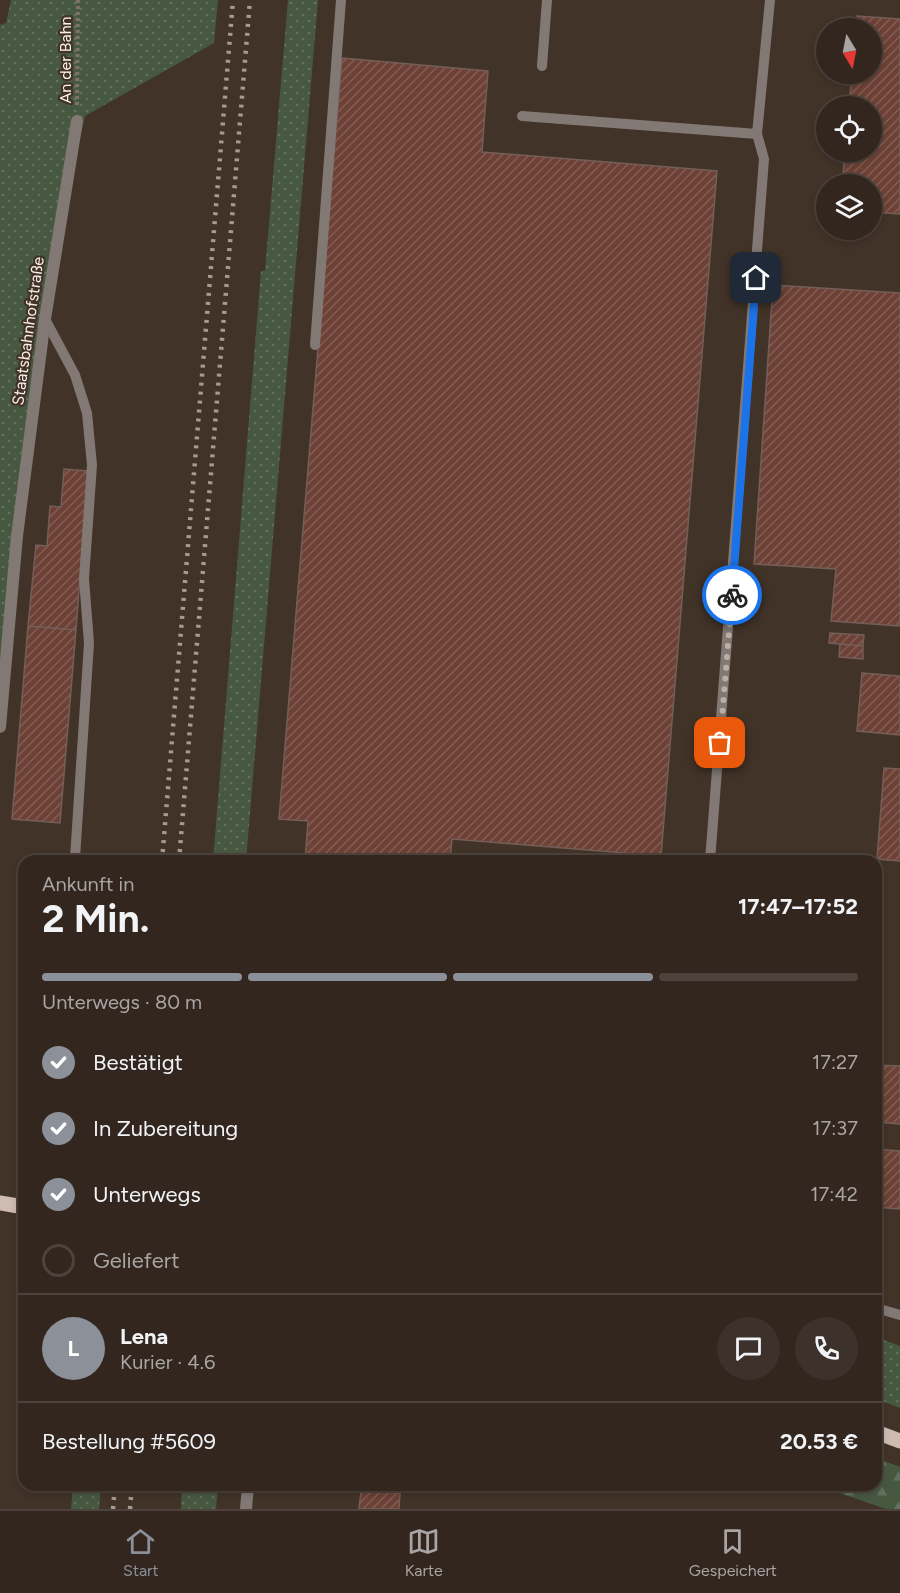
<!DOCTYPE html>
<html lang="de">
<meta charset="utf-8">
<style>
body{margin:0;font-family:Figtree,sans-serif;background:#3d322b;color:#f1f3f6;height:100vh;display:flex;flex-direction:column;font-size:22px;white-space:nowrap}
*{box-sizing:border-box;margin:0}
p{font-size:20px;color:#a8a5a4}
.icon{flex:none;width:33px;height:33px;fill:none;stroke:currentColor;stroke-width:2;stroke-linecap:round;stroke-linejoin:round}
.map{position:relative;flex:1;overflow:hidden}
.panel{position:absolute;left:18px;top:855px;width:864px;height:636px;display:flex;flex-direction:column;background:#32261e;border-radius:18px;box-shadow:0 3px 9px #0003,0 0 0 2px #4d433c}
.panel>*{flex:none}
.needle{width:39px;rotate:170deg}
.buttons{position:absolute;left:816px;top:18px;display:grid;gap:12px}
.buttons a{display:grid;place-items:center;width:66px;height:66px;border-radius:50%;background:#32261e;box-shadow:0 3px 9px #0003,0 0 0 2px #4d433c;font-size:30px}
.pin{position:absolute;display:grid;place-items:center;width:51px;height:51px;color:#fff;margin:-26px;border-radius:12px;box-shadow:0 3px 9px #0006}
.courier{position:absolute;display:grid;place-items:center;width:60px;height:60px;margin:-30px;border:4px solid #1a73e8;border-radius:50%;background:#fff;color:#222;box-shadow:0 2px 8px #0007}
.head em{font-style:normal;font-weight:700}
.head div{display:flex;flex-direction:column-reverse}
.head{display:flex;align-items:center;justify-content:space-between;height:102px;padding:0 24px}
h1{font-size:39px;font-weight:700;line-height:45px}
.bar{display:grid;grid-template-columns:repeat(4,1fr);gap:9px 6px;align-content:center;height:72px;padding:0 24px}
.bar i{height:8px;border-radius:4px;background:#4d433c}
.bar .on{background:#8c9099}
.bar p{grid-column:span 4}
.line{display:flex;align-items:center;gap:15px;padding:0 24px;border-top:2px solid #4d433c}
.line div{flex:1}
.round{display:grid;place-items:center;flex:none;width:63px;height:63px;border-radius:32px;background:#3d322b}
ol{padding:0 24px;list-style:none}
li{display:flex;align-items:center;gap:18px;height:66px}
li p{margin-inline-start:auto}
li .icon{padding:6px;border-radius:50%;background:#8c9099;color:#fff;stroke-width:4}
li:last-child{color:#a8a5a4}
li i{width:33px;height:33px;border:3px solid #4d433c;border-radius:50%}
.dock{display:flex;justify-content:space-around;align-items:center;height:84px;border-top:2px solid #4d433c;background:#32261e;font-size:16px;color:#a8a5a4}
.dock a{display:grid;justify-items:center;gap:3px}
.dock .on{color:#8c9099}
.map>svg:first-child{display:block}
</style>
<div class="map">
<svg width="900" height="1509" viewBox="0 0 900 1509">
<defs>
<pattern id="grass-dots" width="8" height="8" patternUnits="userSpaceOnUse" patternTransform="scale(1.5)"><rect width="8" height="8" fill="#475841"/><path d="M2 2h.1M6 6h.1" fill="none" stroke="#62705d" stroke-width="1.8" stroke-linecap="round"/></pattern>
<pattern id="forest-firs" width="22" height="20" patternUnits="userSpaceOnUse" patternTransform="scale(1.5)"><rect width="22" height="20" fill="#475841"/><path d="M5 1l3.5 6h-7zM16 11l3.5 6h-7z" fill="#62705d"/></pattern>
<pattern id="building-hatch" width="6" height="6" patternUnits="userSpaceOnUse" patternTransform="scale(1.5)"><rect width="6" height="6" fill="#6d4136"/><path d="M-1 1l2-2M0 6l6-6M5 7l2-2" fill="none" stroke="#835d53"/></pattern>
</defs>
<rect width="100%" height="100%" fill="#423328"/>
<path fill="url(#grass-dots)" d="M 11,0 L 218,0 L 214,43 L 85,116 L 39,322 L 19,475 L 0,663 L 0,25 L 6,23 Z
M 288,0 L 318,0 L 246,861 L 213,861 L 261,271 L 265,271 Z
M 876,1337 L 900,1346 L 900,1408 L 876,1399 Z
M 73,1485 L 101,1485 L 99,1509 L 71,1509 Z
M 182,1485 L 218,1485 L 216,1509 L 181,1509 Z"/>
<path fill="url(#forest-firs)" d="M 876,1458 L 900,1467 L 900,1509 L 886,1509 L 816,1485 L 876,1485 Z"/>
<path fill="url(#building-hatch)" stroke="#735e58" stroke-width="1.5" d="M 857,16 L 900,19 L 900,214 L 872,212 L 872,184 L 842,184 L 845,152 L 872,152 L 872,106 L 849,106 L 852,74 L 872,74 L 872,28 L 856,28 Z
M 342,58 L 488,71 L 482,152 L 717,171 L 661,856 L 452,839 L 450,861 L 305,861 L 308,821 L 279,819 Z
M 773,285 L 900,293 L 900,626 L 831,621 L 836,569 L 754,564 Z
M 64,469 L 88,471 L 76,630 L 28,626 L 36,545 L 47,546 L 50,506 L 61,507 Z
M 28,626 L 76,630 L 60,823 L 12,819 Z
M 830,633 L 864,635 L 863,646 L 829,643 Z
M 840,644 L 863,646 L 863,659 L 839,657 Z
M 862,673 L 900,676 L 900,735 L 857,731 Z
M 884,768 L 900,769 L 900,861 L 877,859 Z
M 876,1065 L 900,1066 L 900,1124 L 876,1122 Z
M 876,1149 L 900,1151 L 900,1209 L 876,1207 Z
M 361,1491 L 400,1493 L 399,1509 L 359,1509 Z"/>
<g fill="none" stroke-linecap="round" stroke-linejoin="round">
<path stroke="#807369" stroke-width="4" stroke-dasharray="3 3" stroke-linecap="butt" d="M 77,105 L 78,0"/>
<path stroke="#827975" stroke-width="10" d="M 542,66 L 547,0
M 522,116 L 757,134 L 770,0
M 45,319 L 75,375 L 87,413 L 92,465 L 84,579 L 89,643 L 75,858 L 70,861
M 315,345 L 341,0
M 710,861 L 764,159 L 757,134
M 876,1308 L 900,1315"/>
<path stroke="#827975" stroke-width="12" d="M 0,727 L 17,536 L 45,319 L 77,121
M 246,1509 L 248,1485"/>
<path stroke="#cebbb2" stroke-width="15" d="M 0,1203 L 24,1207
M 876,1432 L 900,1441"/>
<path stroke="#a79a91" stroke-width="4.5" stroke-dasharray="3 6" stroke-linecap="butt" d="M 162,861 L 233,0
M 179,861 L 250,0
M 113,1509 L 115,1485
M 130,1509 L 132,1485"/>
</g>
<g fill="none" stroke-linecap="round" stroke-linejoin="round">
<path stroke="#baaea6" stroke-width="6" stroke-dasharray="0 10.8" d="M 720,743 L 732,595"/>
<path stroke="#1a73e8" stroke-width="8" d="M 732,595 L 756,278"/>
</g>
<g text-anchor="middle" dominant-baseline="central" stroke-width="4.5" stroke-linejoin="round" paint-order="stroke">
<g font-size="16" fill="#fbf1ea" stroke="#423328">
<text transform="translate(65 60) rotate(-90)">An der Bahn</text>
<text transform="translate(28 331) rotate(-82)">Staatsbahnhofstraße</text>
</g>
</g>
</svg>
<div class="buttons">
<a><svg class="needle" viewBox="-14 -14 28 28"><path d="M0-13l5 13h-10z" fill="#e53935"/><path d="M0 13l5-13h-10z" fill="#a8a5a4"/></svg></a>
<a><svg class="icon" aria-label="locate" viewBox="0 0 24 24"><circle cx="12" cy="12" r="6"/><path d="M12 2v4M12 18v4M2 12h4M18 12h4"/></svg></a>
<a><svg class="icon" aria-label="layers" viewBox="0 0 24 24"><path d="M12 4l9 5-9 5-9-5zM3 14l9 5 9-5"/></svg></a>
</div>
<div class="pin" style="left:720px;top:743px;background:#ea580c"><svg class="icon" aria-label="bag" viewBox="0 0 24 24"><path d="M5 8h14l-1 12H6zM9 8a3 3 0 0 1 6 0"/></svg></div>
<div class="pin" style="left:756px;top:278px;background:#1f2937"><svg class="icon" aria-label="home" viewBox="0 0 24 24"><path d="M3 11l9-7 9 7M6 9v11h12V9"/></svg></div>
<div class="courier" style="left:732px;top:595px"><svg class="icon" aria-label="bike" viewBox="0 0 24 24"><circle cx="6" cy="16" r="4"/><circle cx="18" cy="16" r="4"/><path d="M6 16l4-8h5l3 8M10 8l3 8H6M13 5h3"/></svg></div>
<section class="panel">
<div class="head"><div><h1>2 Min.</h1><p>Ankunft in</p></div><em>17:47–17:52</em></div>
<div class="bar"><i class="on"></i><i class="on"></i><i class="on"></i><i></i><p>Unterwegs · 80 m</p></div>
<ol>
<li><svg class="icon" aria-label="check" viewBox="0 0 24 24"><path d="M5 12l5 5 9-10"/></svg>Bestätigt<p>17:27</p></li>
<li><svg class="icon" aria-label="check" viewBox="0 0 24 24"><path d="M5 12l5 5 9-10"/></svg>In Zubereitung<p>17:37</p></li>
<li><svg class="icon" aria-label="check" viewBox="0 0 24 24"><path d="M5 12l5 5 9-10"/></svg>Unterwegs<p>17:42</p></li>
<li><i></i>Geliefert</li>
</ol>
<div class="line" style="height:108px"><b class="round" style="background:#8c9099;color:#fff">L</b><div><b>Lena</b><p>Kurier · 4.6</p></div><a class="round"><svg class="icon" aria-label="chat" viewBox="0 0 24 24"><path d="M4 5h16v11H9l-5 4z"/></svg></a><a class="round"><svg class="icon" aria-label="phone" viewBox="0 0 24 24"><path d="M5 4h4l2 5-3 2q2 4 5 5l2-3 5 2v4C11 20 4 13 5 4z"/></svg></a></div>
<div class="line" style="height:78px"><div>Bestellung #5609</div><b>20.53 €</b></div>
</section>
</div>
<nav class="dock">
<a class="on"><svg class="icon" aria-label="home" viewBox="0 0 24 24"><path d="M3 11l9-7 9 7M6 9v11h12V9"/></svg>Start</a>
<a><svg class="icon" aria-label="map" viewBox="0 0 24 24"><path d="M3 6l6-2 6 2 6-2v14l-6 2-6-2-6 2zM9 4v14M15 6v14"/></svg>Karte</a>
<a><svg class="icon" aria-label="saved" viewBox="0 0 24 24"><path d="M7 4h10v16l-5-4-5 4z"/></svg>Gespeichert</a>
</nav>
